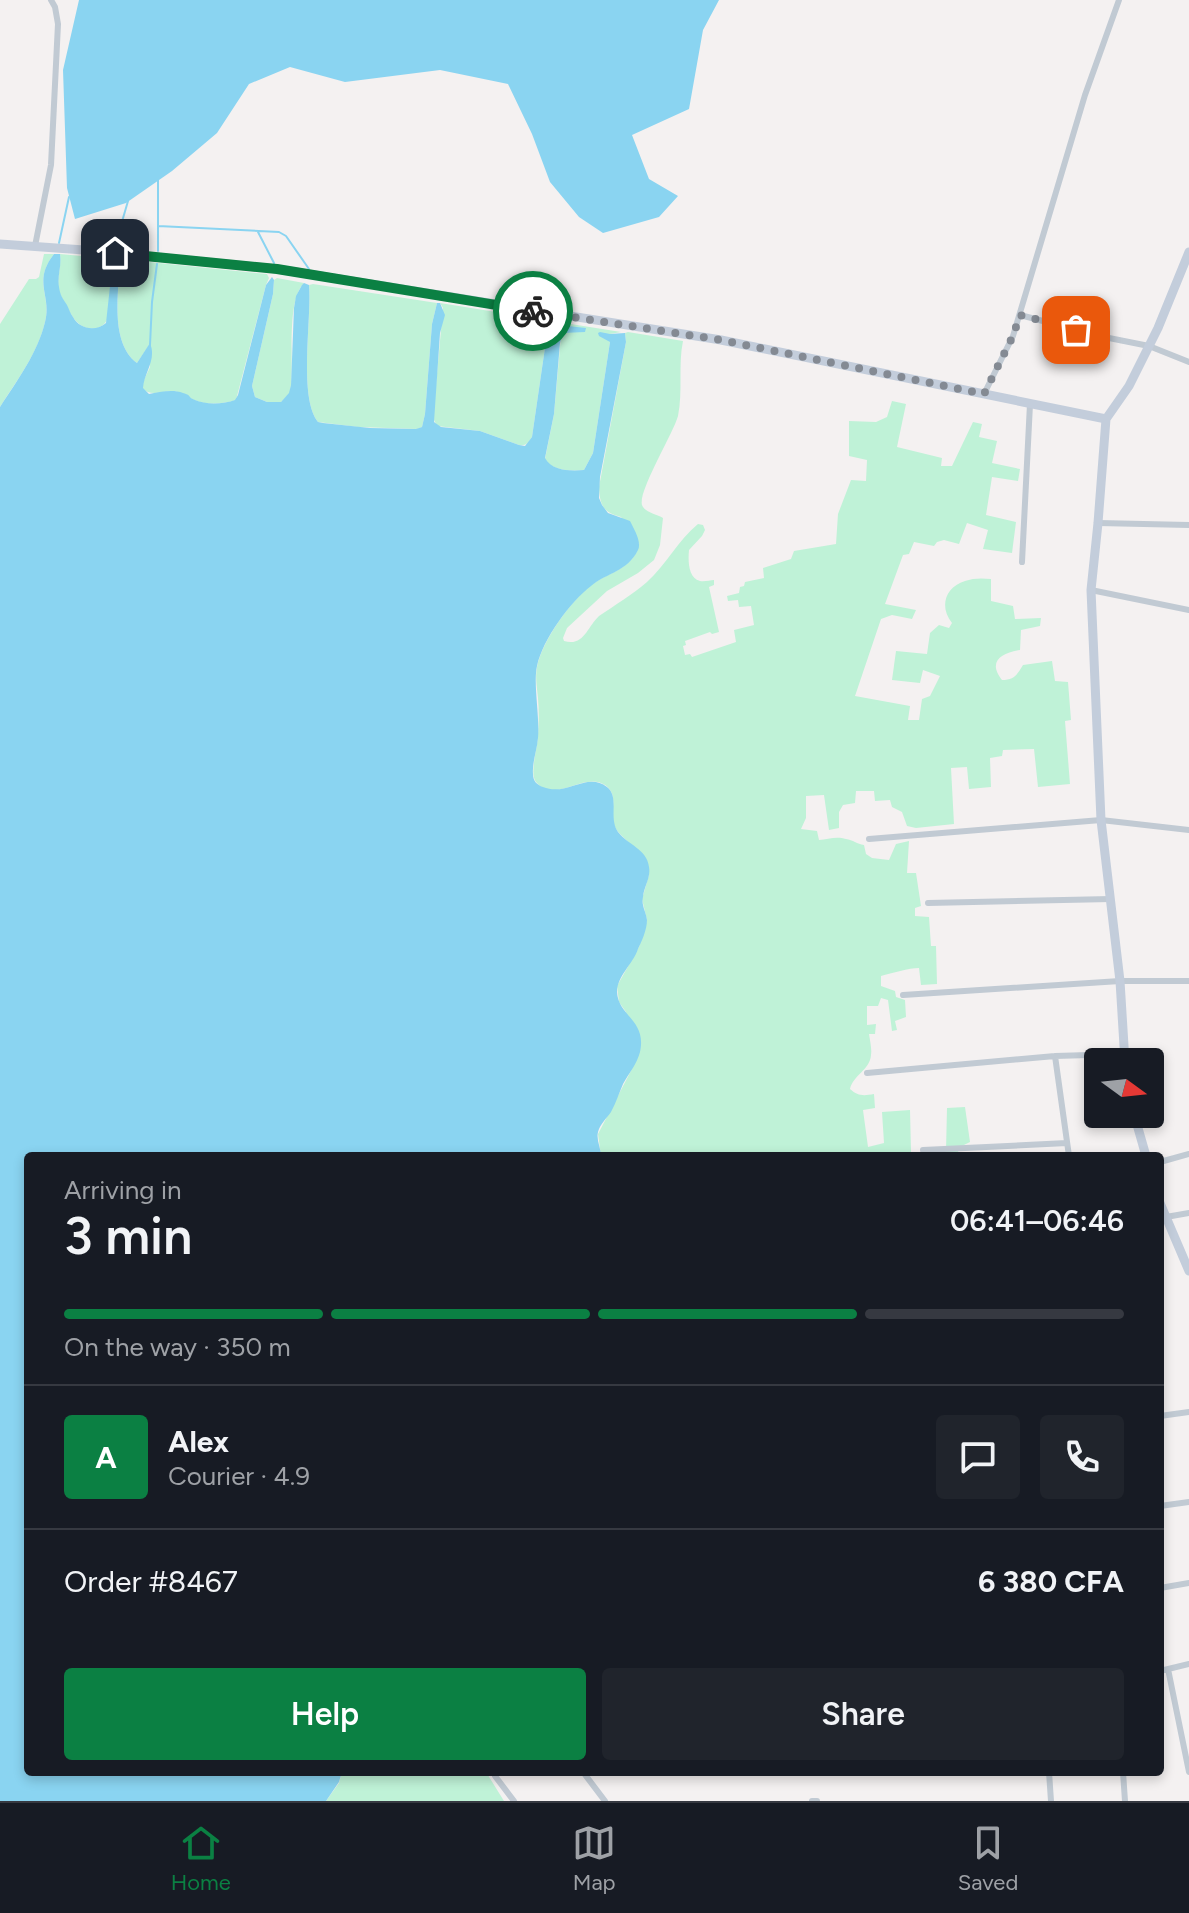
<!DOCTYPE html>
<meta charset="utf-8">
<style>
body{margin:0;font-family:Figtree,sans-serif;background:#20242c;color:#f1f3f6;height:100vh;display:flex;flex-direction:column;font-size:30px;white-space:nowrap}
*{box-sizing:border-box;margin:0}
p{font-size:26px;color:#9ea1a6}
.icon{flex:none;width:44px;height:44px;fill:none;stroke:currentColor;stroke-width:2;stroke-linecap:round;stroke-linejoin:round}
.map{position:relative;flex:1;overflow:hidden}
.sheet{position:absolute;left:24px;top:1152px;width:1140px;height:624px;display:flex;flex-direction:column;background:#171b24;border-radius:8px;box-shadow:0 4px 12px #0003}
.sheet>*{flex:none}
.needle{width:52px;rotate:105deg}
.controls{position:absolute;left:1084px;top:1048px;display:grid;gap:16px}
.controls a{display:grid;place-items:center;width:80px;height:80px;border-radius:8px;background:#171b24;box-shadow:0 4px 12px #0003;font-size:40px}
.pin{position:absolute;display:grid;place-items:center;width:68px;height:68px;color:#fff;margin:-34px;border-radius:16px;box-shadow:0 4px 12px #0006}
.courier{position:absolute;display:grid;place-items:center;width:80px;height:80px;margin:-40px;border:6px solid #0b8043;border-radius:50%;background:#fff;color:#222;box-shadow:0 2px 10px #0007}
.overview em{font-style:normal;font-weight:600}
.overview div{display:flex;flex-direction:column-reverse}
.overview{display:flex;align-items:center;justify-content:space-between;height:136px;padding:0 40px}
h1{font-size:52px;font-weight:600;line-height:60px}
.bar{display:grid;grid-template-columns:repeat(4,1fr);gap:12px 8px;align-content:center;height:96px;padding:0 40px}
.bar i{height:10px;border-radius:6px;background:#363941}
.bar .on{background:#0b8043}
.bar p{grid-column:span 4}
.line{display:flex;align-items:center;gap:20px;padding:0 40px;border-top:2px solid #363941}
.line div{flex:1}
.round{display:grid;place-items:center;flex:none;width:84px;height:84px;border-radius:8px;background:#20242c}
.action{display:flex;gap:16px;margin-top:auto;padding:16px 40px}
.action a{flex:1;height:92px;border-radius:8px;background:#0b8043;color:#fff;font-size:32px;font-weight:600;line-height:92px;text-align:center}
.action a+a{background:#20242c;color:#f1f3f6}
.tab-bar{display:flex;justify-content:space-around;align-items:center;height:112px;border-top:2px solid #363941;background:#171b24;font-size:22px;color:#9ea1a6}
.tab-bar a{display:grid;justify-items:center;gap:4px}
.tab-bar .on{color:#0b8043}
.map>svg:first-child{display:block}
</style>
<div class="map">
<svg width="1189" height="1801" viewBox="0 0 1189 1801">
<rect width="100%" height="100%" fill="#f4f1f1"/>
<path fill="#bff2d7" d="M 44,254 L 54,254 C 32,282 52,296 45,322 C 38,353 17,380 0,407 L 0,324 L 29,279 L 36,279 L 39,277 Z
M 60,254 L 113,259 L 108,317 C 104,331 87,332 77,322 C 73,319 62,298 60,294 C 55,281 62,268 60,254 Z
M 120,259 L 267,274 L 269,278 L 266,285 L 236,400 C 225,404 207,405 197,401 C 188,398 182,392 173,391 C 161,391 151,397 142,388 L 143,382 L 150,367 L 150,344 L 137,363 C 109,342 119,291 120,259 Z
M 277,278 L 304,283 C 285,303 295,365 290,393 L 281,402 L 267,402 L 255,397 L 252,386 L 273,294 L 274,280 Z
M 313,284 L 437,303 L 432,324 L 425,414 L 422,427 L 417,429 L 358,427 L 318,422 C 298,397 312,318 309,285 Z
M 440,303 L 621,332 L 610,334 L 608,339 L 610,342 L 593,453 L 584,470 C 570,471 552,471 545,459 L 554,414 L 561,336 L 565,332 L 548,327 L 532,437 C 528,443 526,446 519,445 L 480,431 L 437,426 L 433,418 L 443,308 Z
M 628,332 L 683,341 C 678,365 683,391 678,416 C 673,434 638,491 642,505 C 645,513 657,514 663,518 L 660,545 L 654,560 L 638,573 L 607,591 L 567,628 L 563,638 L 564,641 C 584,647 587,627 599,616 C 615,605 632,595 647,582 C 666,565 678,540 698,524 L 703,525 L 705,530 L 702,536 L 689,550 C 688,560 688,578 700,581 C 705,582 710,580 714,580 L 714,585 L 709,587 L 719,632 L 712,634 L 710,632 L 685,641 L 686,645 L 683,646 L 685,655 L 690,654 L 692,657 L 736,642 L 734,630 L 754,625 L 751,606 L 739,607 L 738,600 L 728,601 L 727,596 L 739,593 L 740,587 L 744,586 L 745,582 L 764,578 L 763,568 L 791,559 L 794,551 L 836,544 L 838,514 L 851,480 L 866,481 L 867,460 L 849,456 L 849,421 L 876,422 L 887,417 L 892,401 L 906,404 L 897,447 L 942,458 L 941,466 L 952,466 L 973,422 L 982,424 L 979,437 L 997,441 L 992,463 L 1020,469 L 1018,481 L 992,477 L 986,515 L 1016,522 L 1012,553 L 983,549 L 988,530 L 967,523 L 959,544 L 944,540 L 937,542 L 934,546 L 914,542 L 909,554 L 903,555 L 885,604 L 916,610 L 912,619 L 892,615 L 881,619 L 855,696 L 910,706 L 908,720 L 919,720 L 922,699 L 930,696 L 940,676 L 923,670 L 920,683 L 892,680 L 896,651 L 927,654 L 930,633 L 939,625 L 949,628 L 952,623 C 939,607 945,587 965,581 C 973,578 982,578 991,579 L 991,601 L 1013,606 L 1015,619 L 1041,618 L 1040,626 L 1021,630 L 1020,650 C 1002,653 987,661 1002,680 C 1014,680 1017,675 1023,665 L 1052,661 L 1055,681 L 1068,682 L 1071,720 L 1065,721 L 1070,784 L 1038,787 L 1034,749 L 1003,750 L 1002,756 L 990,758 L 991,787 L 969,789 L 967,767 L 951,768 L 954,824 L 916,828 L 907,826 L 902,812 L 892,807 L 890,800 L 875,801 L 874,791 L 856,791 L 855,803 L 843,805 L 839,812 L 839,828 L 829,830 L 824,795 L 806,796 L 806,818 L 801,829 L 817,831 L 819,840 C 828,839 837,836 846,839 C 853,840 857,844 864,845 L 866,854 L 872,858 L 889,860 L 896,844 L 909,841 L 907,873 L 916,873 L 921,906 L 915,908 L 915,916 L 929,917 L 931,946 L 936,946 L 937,984 L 921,985 L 919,968 C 909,968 892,973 881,976 L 881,986 L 895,991 L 896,997 L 905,1000 L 906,1017 L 895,1021 L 897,1030 L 892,1031 L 888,1000 L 881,998 L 878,1006 L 867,1006 L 867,1025 L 876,1024 L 875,1034 L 869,1034 C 870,1041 872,1049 871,1055 C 870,1070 853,1075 850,1089 C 858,1096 863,1096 874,1094 L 875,1108 L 863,1110 L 868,1147 L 884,1143 L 882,1112 L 910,1110 L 911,1152 L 907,1156 L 601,1156 L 598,1134 L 633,1067 L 626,1012 L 619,1002 L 617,986 L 639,947 L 647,920 L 642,899 L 649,875 C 643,865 637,854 630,844 C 625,838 617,833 614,825 C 609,812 620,795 605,785 C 584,771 555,805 536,782 C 529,774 538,747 538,735 C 539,722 539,710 538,698 C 537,688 535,677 537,667 C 542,641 570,602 590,586 C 608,572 634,569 639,544 L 621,517 C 603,512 600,506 599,487 L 626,342 L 625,333 Z
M 965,1107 L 970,1142 L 962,1146 L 955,1156 L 928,1156 L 946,1151 L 947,1108 Z
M 342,1772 L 486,1772 L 504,1801 L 326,1801 L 339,1783 Z"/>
<path fill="#8ad4f1" d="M 79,0 L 719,0 L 703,30 L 689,109 L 632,135 L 649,179 L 678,196 L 659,217 L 603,233 L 579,217 L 550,182 L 532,134 L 508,84 L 440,70 L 345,82 L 290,67 L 249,84 L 217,133 L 172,171 L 126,203 L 75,219 L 67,188 L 63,70 Z
M 54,254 L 60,254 C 62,266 57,276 59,287 C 60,295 63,299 67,305 C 69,309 70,313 73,317 C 79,329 96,332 106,323 L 113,259 L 120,259 C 119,291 109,342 137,363 L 150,343 C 157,360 144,372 143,388 L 149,394 C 159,392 173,389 183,393 C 193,396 186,396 195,400 C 206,405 224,404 235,400 L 238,395 L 266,285 L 272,277 L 274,280 L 273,294 L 252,386 L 255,397 L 267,402 L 281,402 L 289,393 L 291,385 L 294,308 L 296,296 L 302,285 L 304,283 L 309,285 C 312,318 298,397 318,422 L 323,423 L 370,428 L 416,429 L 422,427 L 425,414 L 432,324 L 437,303 L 440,303 L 445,315 L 440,333 L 434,422 L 441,427 L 480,431 L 519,445 L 525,446 L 532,437 L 548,327 L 550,324 L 586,328 L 585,332 L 563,333 L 560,343 L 554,414 L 545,458 C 552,471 570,471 584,470 L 593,453 L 610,342 L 599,336 L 598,333 L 600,332 L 610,334 L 625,333 L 626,342 L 600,477 L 599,498 L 602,505 L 608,513 L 630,521 C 634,529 642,542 638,550 C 627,572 608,572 591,586 C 570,602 543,639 537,666 C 533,684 540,717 538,738 C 537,750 532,763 533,774 C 533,781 537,785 543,787 C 567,797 587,771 607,787 C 620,797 608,818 618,832 C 628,845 647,849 649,867 C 651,878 644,886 643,897 C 641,905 646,912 647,920 C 647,929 642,941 638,949 C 633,964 617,976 617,992 C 618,1016 647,1020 640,1052 C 637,1064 629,1073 623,1084 C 619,1093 616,1103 611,1112 C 607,1118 600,1124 598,1132 C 596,1140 601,1148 601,1156 L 28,1156 L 28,1772 L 342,1772 L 339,1782 L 326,1801 L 0,1801 L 0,407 C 17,381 38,352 45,322 C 52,295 32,282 54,254 Z"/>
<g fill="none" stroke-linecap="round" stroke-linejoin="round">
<path stroke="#8ad4f1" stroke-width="2" d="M 158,226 L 279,232 L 286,236 L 309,269
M 258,232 L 274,263
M 59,243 L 69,197
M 118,247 L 119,232 L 128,201
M 158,251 L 158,180
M 150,345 L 152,302 L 157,264"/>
<path stroke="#c1cad3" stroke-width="6" d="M 35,246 L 51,165 L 58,24 L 55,7 L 51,0
M 1020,315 L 1104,337 L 1149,346 L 1189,362
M 984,394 L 1013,336 L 1085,95 L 1119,0
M 1098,523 L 1189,525
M 1022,562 L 1030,404
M 1091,590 L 1189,610
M 869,839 L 1101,820 L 1189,830
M 928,903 L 1111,899
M 903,995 L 1120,981 L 1189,981
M 1055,1056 L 1069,1156
M 867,1073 L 1055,1056 L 1124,1054
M 923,1150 L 1067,1143
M 1160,1162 L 1189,1154
M 1166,1217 L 1189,1213
M 1160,1416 L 1189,1412
M 1160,1506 L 1189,1502
M 1160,1588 L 1189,1583
M 1168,1669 L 1189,1772
M 1160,1671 L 1189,1664
M 583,1772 L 605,1801
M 1049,1772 L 1051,1801
M 1123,1772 L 1125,1801
M 495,1776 L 514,1801
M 812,1801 L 817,1801"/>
<path stroke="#c3cddb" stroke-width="9" d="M 0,244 L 84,250 L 277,269 L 721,340 L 1106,419
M 1125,1062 L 1120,981 L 1101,820 L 1091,590 L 1098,523 L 1106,419 L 1129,386 L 1158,328 L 1189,252
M 1134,1114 L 1146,1156
M 1160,1203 L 1189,1271"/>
</g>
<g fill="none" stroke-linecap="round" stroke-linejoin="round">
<path stroke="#848a93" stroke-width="8" stroke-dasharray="0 14.4" d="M 533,311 L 721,340 L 984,394 L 1013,336 L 1020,315 L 1076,330"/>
<path stroke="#0b8043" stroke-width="10" d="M 115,253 L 277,269 L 533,311"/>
</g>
</svg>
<div class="controls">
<a><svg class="needle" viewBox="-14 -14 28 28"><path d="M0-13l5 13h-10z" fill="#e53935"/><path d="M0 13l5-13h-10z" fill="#9ea1a6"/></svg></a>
</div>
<div class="pin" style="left:1076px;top:330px;background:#ea580c"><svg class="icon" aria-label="bag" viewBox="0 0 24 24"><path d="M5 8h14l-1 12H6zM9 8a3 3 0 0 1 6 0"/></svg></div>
<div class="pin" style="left:115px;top:253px;background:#1f2937"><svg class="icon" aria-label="home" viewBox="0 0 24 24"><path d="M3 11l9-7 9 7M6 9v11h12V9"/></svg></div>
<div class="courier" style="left:533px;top:311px"><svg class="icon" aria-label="bike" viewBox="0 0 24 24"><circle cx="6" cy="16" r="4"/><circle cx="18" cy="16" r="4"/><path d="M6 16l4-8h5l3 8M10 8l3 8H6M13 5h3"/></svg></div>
<section class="sheet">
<div class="overview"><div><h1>3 min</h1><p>Arriving in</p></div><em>06:41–06:46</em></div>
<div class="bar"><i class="on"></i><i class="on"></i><i class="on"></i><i></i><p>On the way · 350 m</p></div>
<div class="line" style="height:144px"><b class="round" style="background:#0b8043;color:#fff">A</b><div><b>Alex</b><p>Courier · 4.9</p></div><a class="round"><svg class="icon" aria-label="chat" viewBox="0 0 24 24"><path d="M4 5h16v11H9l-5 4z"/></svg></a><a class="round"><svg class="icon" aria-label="phone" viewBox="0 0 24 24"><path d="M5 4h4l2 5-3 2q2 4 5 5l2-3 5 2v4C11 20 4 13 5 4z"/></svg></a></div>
<div class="line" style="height:104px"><div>Order #8467</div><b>6 380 CFA</b></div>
<div class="action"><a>Help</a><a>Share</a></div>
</section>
</div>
<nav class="tab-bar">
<a class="on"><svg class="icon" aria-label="home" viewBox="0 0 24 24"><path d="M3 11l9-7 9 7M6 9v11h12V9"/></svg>Home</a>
<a><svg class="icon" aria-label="map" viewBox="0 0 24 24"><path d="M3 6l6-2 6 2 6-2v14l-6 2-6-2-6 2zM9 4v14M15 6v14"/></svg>Map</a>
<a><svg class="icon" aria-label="saved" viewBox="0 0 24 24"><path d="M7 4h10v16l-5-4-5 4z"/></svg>Saved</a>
</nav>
